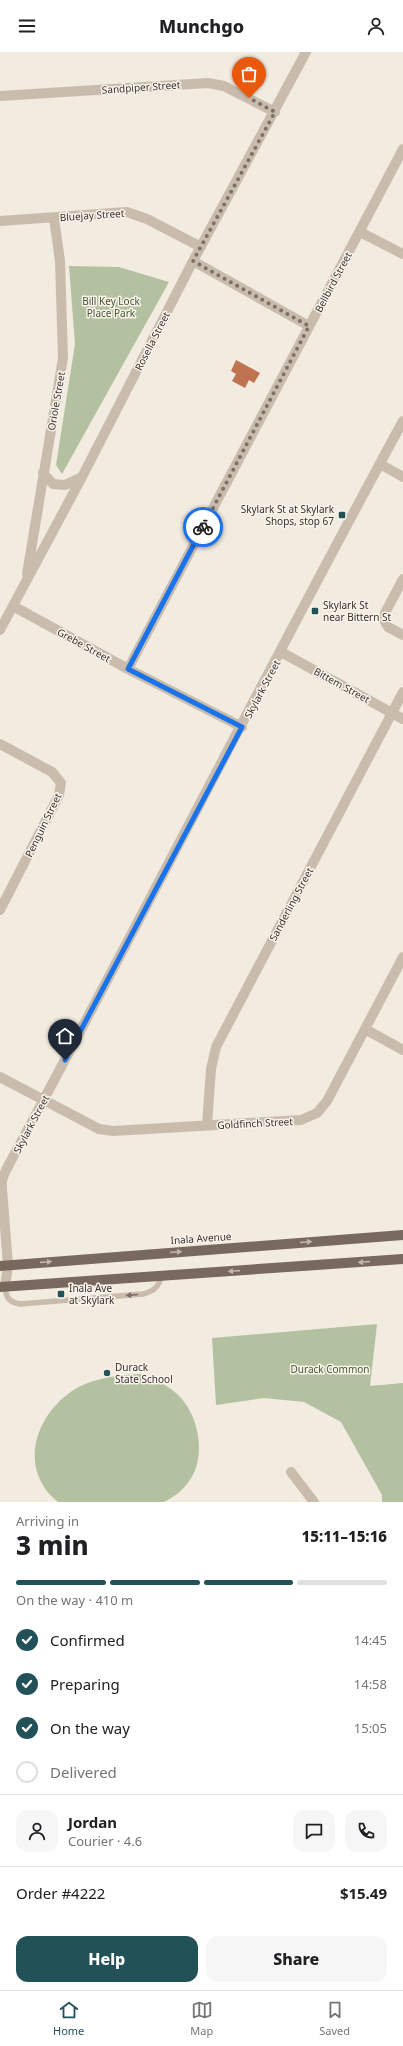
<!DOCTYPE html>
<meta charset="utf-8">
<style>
body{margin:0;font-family:"Noto Sans",sans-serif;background:#f6f6f6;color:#202124;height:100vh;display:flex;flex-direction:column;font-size:15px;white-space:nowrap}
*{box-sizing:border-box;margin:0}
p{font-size:13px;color:#757577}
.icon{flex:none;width:22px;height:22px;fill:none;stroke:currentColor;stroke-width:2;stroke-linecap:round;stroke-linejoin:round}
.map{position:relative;height:1450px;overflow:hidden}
.drawer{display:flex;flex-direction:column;background:#fff;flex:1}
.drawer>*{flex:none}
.pin{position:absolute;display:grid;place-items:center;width:34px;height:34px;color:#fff;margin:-41px -17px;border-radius:50% 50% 50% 0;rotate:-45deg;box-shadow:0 0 4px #0007}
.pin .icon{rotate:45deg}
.courier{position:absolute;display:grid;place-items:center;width:40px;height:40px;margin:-20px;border:3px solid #1a73e8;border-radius:50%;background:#fff;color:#222;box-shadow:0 1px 5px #0007}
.summary em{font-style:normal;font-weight:800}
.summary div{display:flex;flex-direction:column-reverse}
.summary{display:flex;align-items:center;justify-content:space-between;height:68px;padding:0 16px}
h1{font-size:26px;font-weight:800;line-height:30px}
.bar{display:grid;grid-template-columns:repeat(4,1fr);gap:6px 4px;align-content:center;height:48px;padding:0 16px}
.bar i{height:5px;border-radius:3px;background:#e0e0e0}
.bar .current{background:#225158}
.bar p{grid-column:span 4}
.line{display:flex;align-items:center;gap:10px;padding:0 16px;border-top:1px solid #e0e0e0}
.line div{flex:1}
.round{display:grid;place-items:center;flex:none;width:42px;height:42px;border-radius:12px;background:#f6f6f6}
ol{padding:0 16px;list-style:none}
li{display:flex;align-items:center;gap:12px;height:44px}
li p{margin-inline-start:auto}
li .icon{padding:4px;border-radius:50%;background:#225158;color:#fff;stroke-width:4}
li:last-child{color:#757577}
li i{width:22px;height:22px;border:2px solid #e0e0e0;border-radius:50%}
.action{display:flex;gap:8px;margin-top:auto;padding:8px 16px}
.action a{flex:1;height:46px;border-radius:12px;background:#225158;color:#fff;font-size:16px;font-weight:800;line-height:46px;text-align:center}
.action a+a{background:#f6f6f6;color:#202124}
header{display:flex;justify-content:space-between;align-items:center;height:52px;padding:0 16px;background:#fff;font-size:18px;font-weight:800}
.tab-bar{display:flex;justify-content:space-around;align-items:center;height:56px;border-top:1px solid #e0e0e0;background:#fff;font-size:11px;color:#757577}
.tab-bar a{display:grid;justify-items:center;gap:2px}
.tab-bar .current{color:#225158}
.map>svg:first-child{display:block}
</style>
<header><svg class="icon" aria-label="menu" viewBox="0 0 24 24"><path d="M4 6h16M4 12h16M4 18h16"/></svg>Munchgo<svg class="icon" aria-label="person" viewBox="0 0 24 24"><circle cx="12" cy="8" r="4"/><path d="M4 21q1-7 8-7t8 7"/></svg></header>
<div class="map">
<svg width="403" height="1450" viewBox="0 0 403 1450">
<rect width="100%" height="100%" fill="#f2ebe0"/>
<path fill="#b4c1a0" d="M 69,214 L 119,215 L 169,230 L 62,422 L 56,413 L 75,292 Z
M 377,1272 L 370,1334 L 403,1331 L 403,1450 L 382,1450 L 382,1443 L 341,1370 L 304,1350 L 264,1346 L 216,1353 L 212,1286 Z
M 140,1322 C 153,1327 166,1332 177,1342 C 195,1358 203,1389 197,1412 C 193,1429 179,1443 164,1450 L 58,1450 C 18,1418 34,1365 72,1339 C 92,1326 117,1323 140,1322 Z"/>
<path fill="#c07350" d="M 236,308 L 260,321 L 254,331 L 249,328 L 245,336 L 232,329 L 236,322 L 231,319 Z"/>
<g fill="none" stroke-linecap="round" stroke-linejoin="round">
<path stroke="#cabcac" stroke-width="5.5" d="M 5,1235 C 6,1246 9,1250 20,1252 L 143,1242 C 154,1239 159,1235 161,1224"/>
<path stroke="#cabcac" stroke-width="10" d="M 0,44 L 208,31 L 224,34 L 275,60
M 0,169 L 127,160 L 147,167 L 201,195
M 360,180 L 403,202
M 193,209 L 309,274
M 380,412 L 403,425
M 43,421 L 53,432 L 65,433 L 82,425
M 27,522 L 63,306 L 60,209 L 54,166
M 403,527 L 385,561 L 384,568 L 388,575 L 403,583
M 13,554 L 128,617 L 242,675
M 0,578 L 82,425 L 193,209 L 306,0
M 281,600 L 403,667
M 128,617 L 403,97
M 0,692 L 52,720 L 61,731 L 59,743 L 0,858
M 365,977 L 403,998
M 0,1025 L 99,1077 L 113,1079 L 301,1068 L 317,1061 L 327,1049 L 403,905
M 207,1073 L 211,1017 L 216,995 L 403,640
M 5,1235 L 8,1213 L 2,1137 L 2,1128 L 6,1118 C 140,870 268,617 403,369
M 291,1420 L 314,1450"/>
<path stroke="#79685d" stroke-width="10" d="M 0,1214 L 403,1183
M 0,1235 L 403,1207"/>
</g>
<defs><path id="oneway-solid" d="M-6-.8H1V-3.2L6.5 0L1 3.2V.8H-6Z"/></defs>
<g fill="#c0b5ac">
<use href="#oneway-solid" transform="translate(306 1190) rotate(-4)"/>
<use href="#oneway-solid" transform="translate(176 1200) rotate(-4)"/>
<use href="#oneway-solid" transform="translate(46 1210) rotate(-4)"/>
<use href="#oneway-solid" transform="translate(364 1210) rotate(176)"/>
<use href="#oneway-solid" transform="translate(234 1219) rotate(176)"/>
</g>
<use fill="#7a6f65" href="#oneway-solid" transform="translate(132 1243) rotate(175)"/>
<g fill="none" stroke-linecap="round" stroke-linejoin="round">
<path stroke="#79716a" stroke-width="4" stroke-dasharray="0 7.2" d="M 203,475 L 309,274 L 193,209 L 275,60 L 249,46"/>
<path stroke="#1a73e8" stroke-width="5" d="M 65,1008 L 242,675 L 128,617 L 203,475"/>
</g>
<g fill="#225158" stroke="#faf4ec" stroke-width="1.5">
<rect x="338" y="459" width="8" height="8" rx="2"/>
<rect x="311" y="555" width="8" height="8" rx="2"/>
<rect x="57" y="1238" width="8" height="8" rx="2"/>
<circle cx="107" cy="1321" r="4"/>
</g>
<g text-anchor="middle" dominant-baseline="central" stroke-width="3" stroke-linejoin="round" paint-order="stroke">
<g font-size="10" fill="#38302b" stroke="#faf4ec">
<text transform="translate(141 35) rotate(-4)">Sandpiper Street</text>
<text transform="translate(92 163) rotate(-4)">Bluejay Street</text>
<text transform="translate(333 230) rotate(-62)">Bellbird Street</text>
<text transform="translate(152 289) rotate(-63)">Rosella Street</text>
<text transform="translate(56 349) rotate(-80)">Oriole Street</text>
<text transform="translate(84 593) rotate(29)">Grebe Street</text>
<text transform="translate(342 633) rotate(29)">Bittem Street</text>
<text transform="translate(262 637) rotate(-62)">Skylark Street</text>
<text transform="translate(43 773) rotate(-64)">Penguin Street</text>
<text transform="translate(291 852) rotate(-62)">Sanderling Street</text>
<text transform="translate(255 1071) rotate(-3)">Goldfinch Street</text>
<text transform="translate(31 1072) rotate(-62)">Skylark Street</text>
<text transform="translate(201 1186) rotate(-4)">Inala Avenue</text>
</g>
<g font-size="10" fill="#455530" stroke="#faf4ec">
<text x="111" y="249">Bill Key Lock<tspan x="111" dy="12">Place Park</tspan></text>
<text x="330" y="1317">Durack Common</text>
</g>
<g font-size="10" fill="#38302b" stroke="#faf4ec" text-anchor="start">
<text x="334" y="457" text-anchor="end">Skylark St at Skylark<tspan x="334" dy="12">Shops, stop 67</tspan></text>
<text x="323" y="553">Skylark St<tspan x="323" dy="12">near Bittern St</tspan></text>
<text x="69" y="1236">Inala Ave<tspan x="69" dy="12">at Skylark</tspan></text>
<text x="115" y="1315">Durack<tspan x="115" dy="12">State School</tspan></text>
</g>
</g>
</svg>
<div class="pin" style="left:249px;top:46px;background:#ea580c"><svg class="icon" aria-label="bag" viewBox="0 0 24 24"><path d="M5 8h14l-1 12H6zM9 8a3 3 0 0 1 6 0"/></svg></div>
<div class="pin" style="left:65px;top:1008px;background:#1f2937"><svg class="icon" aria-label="home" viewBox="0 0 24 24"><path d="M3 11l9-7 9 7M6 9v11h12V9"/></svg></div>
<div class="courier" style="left:203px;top:475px"><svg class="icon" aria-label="bike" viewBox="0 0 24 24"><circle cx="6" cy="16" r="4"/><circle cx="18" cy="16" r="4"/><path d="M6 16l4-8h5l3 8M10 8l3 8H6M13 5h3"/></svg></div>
</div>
<section class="drawer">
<div class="summary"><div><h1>3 min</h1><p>Arriving in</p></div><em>15:11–15:16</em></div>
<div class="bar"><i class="current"></i><i class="current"></i><i class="current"></i><i></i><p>On the way · 410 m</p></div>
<ol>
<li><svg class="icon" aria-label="check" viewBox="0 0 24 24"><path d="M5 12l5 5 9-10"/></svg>Confirmed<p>14:45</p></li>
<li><svg class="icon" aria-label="check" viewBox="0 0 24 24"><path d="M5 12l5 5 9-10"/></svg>Preparing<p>14:58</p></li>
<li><svg class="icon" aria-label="check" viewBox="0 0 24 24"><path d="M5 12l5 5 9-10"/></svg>On the way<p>15:05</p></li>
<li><i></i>Delivered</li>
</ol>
<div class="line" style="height:72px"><a class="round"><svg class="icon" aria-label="person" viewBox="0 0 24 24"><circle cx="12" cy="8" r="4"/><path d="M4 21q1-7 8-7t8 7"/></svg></a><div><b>Jordan</b><p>Courier · 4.6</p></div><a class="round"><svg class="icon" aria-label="chat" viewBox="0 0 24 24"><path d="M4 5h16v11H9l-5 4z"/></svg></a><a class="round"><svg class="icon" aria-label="phone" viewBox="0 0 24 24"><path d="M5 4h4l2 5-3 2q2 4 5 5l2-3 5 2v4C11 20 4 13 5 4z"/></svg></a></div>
<div class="line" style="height:52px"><div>Order #4222</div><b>$15.49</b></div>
<div class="action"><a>Help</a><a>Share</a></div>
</section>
<nav class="tab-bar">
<a class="current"><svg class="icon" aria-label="home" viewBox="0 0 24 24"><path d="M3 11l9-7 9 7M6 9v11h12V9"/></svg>Home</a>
<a><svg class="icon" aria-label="map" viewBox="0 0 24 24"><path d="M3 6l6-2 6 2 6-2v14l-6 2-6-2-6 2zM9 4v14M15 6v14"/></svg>Map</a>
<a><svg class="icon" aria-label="saved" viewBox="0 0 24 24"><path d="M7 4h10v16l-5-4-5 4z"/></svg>Saved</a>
</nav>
